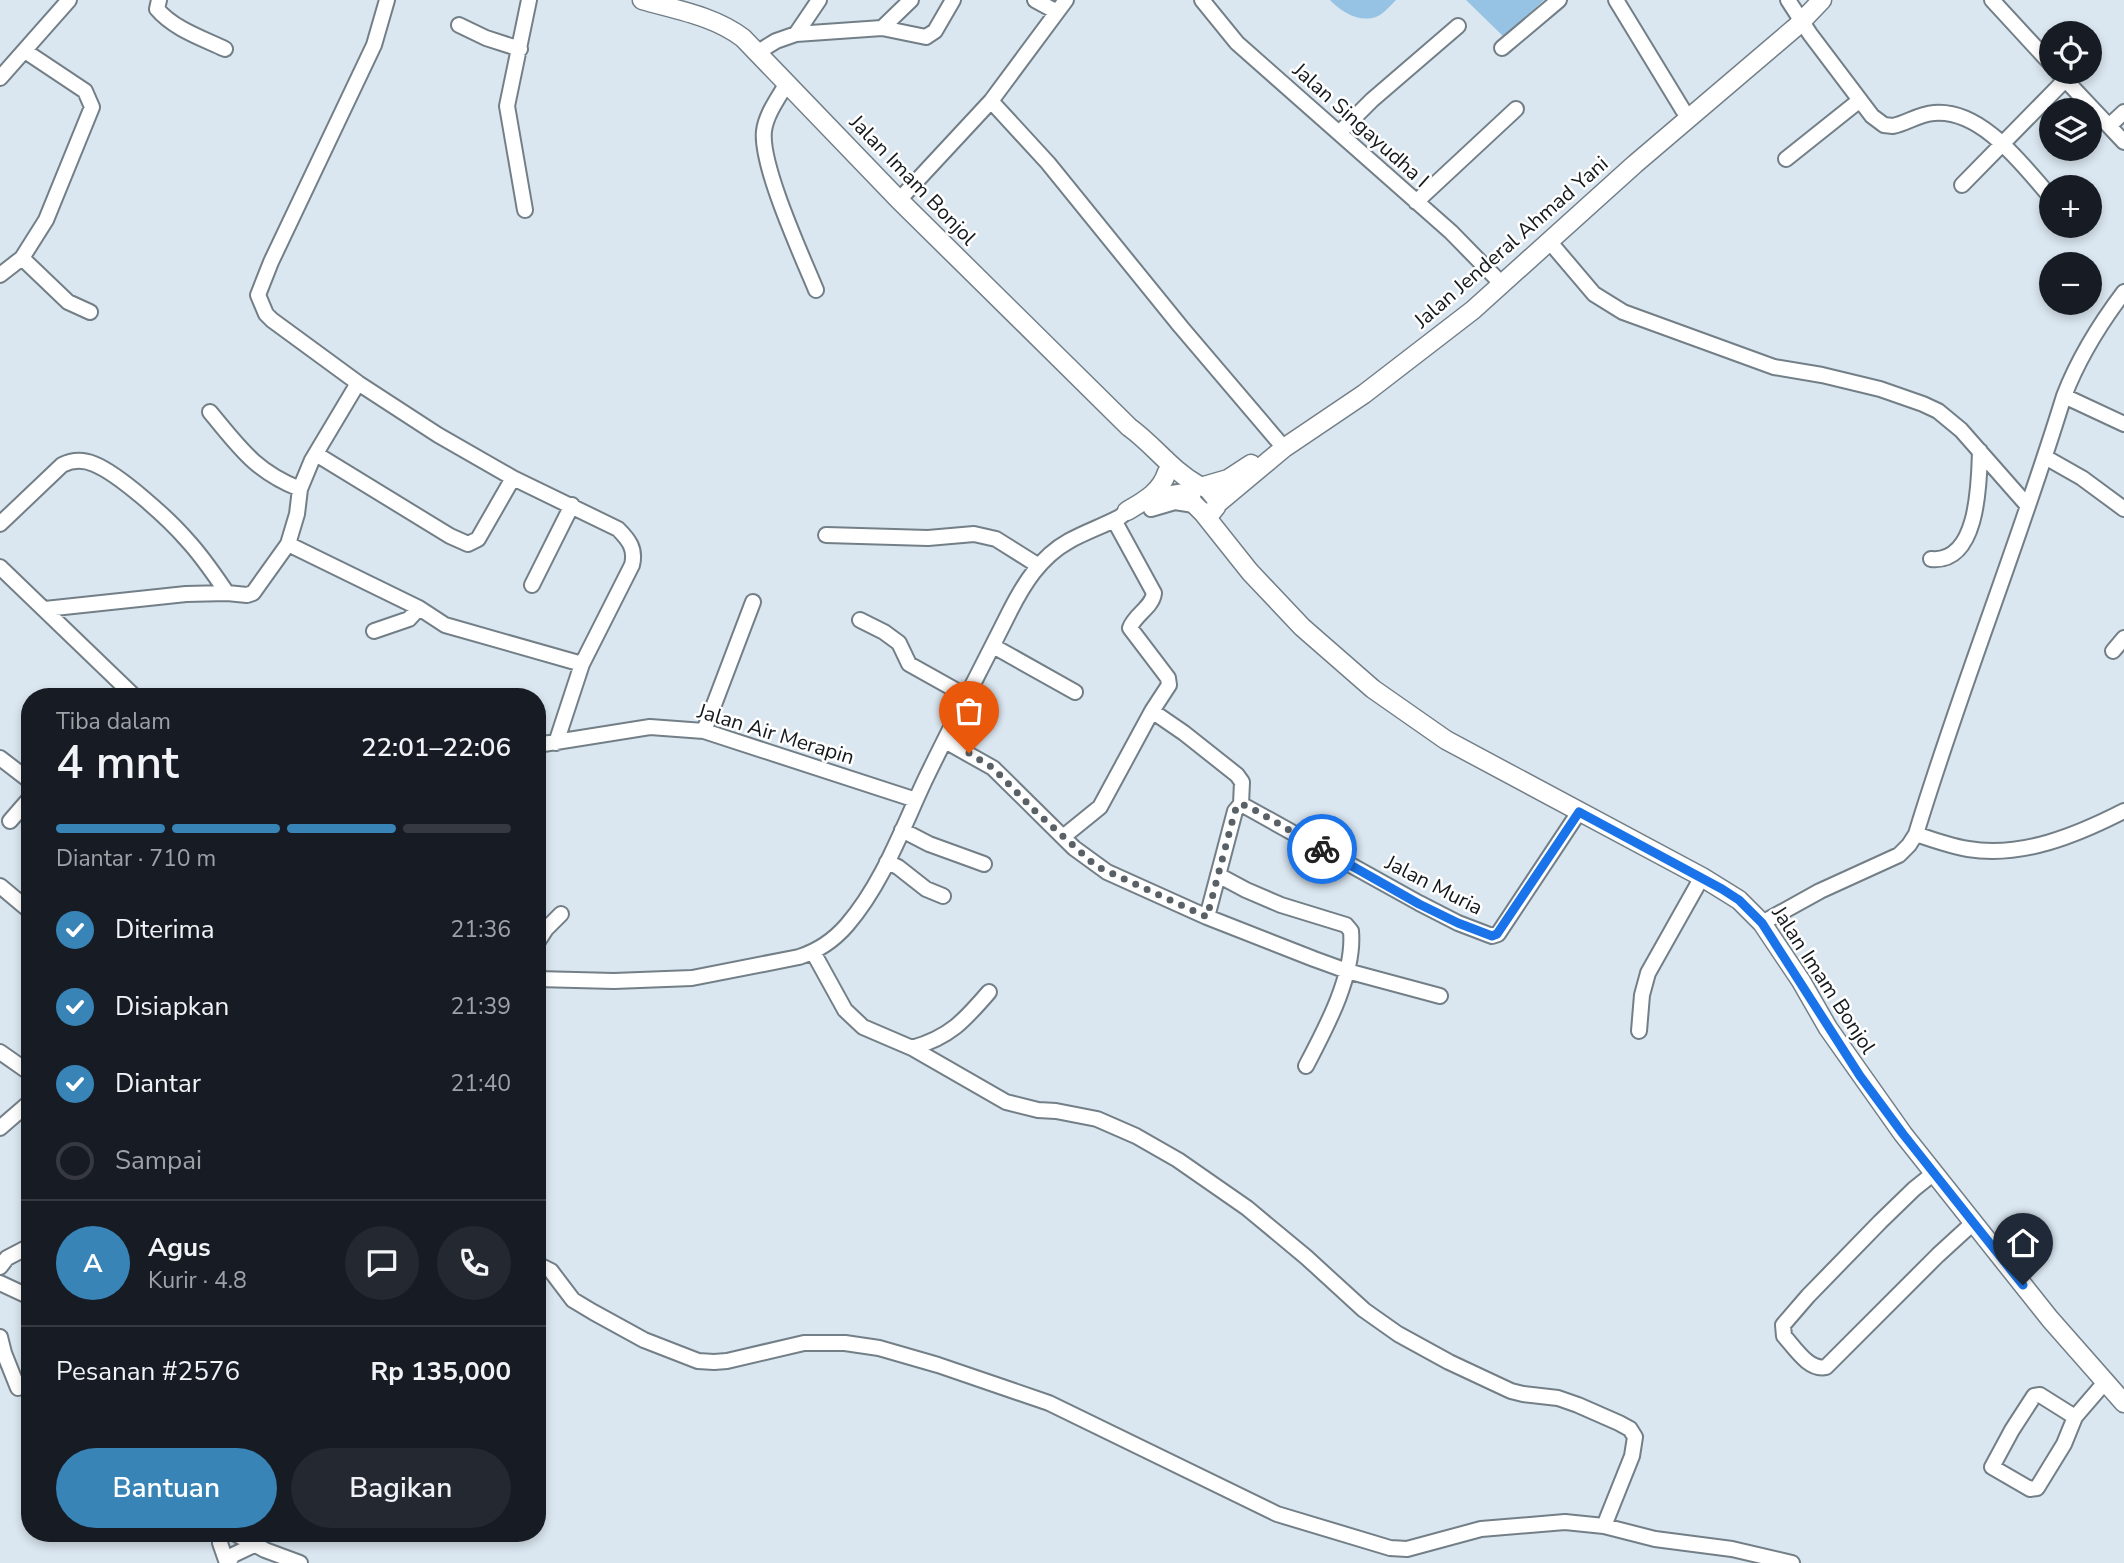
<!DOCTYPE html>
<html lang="id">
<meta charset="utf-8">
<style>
body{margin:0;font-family:"Nunito Sans",sans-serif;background:#242831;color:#f1f3f6;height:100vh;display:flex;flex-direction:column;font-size:26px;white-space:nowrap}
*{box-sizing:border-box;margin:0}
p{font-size:23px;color:#9ea1a6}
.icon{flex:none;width:38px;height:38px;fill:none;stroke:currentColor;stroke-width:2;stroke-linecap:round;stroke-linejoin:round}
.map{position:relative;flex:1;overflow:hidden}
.drawer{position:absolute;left:21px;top:688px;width:525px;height:854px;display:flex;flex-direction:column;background:#171b24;border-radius:28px;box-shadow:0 4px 10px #0003}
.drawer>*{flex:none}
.controls{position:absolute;left:2039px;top:21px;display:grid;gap:14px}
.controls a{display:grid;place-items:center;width:63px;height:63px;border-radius:50%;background:#171b24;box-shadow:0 4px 10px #0003;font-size:35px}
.pin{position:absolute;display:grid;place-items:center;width:60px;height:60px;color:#fff;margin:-72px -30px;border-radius:50% 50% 50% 0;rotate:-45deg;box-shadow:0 0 7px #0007}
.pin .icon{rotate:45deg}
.courier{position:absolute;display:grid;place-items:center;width:70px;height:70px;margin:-35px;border:5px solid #1a73e8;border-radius:50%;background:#fff;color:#222;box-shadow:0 2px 9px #0007}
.head em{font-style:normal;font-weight:600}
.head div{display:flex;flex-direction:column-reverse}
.head{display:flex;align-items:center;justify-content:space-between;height:119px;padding:0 35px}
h1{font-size:46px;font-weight:600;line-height:52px}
.bar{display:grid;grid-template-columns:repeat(4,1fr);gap:10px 7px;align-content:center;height:84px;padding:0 35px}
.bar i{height:9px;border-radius:5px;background:#363941}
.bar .selected{background:#3884b7}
.bar p{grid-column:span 4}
.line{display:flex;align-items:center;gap:18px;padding:0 35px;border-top:2px solid #363941}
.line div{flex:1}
.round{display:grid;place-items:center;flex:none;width:74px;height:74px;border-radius:37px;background:#242831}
ol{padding:0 35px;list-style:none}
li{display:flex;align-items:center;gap:21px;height:77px}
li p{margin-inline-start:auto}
li .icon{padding:7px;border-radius:50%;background:#3884b7;color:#fff;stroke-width:4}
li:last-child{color:#9ea1a6}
li i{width:38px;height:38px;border:4px solid #363941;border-radius:50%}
.primary-button{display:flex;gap:14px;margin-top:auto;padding:14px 35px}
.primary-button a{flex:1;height:80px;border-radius:42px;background:#3884b7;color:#fff;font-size:28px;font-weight:600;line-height:80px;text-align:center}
.primary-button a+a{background:#242831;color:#f1f3f6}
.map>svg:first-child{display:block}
</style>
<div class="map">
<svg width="2124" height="1563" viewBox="0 0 2124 1563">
<rect width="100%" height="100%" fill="#dae6f0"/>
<path fill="#96c2e3" d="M 1330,0 L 1396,0 C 1391,5 1384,13 1378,16 C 1361,24 1341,12 1330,0 Z
M 1466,0 L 1544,0 L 1504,37 Z"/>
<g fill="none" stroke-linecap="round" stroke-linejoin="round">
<defs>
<path id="minor" d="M 159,0 L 157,9 C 174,29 202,38 225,49
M 387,0 L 374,45 L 271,262 L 258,295 L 266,314 L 272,320 L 358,383 L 438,435 L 513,478 L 618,529 C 629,540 636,549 632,565 L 582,664 L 556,743
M 1035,0 L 1057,12
M 1202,0 L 1237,43 L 1451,232 L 1496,278
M 1616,0 L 1683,110
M 1788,0 L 1810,34 L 1872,116 L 1884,125 L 1893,126 C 1907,123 1919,114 1934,113 C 1981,109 2021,163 2049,195
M 1992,0 L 2051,64
M 459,25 L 486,38 L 520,49
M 882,28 L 911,0
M 796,34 L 819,0
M 1502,48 L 1559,0
M 758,52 L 776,41 L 796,34 L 882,28 L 926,37 L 935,31 L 953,0
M 2058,72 L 2124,142
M 0,78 L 69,0
M 787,83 C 779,97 766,114 764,131 C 760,165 802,256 816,290
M 991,101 L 1048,163 L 1181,327 L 1284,448
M 2110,125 L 2124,112
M 1339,133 L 1372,100 L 1458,26
M 1786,159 L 1860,100
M 1962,185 L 2065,80
M 899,200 L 991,101 L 1066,0
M 1416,202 L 1516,109
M 525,210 L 507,106 L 529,0
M 1549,241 L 1594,294 L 1623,312 L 1774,367 L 1822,375 L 1880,389 L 1923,404 L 1938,411 L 1961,430 L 2027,505
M 22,258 L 68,302 L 90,312
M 0,275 L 22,258 L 46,220 L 92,107 L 85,91 L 25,51
M 2064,396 L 2124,424
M 210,412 C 240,448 255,471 300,489
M 316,454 L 450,536 L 468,544 L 478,539 L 513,478
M 2045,457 L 2082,478 L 2124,509
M 1151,509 L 1175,502 L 1194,505
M 1114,520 L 1154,593 C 1152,608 1135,614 1130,628 L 1168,678 L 1169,685 L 1152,711 L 1184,733 L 1237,775 L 1242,782 L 1241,804
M 0,524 L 62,465 C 72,460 82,459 94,464 C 119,474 168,518 187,540 C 202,556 214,574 227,593
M 826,535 L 928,538 L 974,534 L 996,539 L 1039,566
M 288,544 L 419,608 L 445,625 L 582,664
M 1931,559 C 1979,564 1979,481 1980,451
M 0,567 L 134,696
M 532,585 L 572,505
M 45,609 L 186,594 L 227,593 L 247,595 L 253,593 L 288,544 L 297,514 L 300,489 L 312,460 L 358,383
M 860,620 L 884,632 L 899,643 L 909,664 L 968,697
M 374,631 L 409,619 L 419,608
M 993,646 L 1075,692
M 2113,651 L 2124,638
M 704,731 L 753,602
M 945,741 L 993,768 L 1074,848 L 1107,872 L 1207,917 L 1314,959 L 1347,971 L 1440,996
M 537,745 L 650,727 L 704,731 L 916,800
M 0,758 L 30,781
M 10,821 L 30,798
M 902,830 L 929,844 L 984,864
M 1916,834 C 1933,840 1950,846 1968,849 C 2022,858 2077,835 2124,811
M 1063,837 L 1100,807 L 1152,711
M 887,862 L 898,867 L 926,889 L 943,896
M 1218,875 L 1246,890 L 1281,905 L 1346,925 L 1351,931 C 1355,974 1326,1028 1306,1066
M 0,886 L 30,911
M 1207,917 L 1235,811 L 1241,804 L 1419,903 L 1458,923 L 1492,936 L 1498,934 L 1579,812
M 1762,923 L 1820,891 L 1899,855 L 1909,845 L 1916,834 C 1961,686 2019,543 2064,396 C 2079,357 2099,325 2124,292
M 537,943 L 546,929 L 561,914
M 813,952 L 845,1010 L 863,1027 L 912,1048 L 1006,1102 L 1038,1110 L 1056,1111 L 1097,1119 L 1136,1136 L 1178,1160 L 1247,1208 L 1306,1257 L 1364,1310 L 1398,1334 L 1449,1362 L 1511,1391 L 1523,1394 L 1558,1398 L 1578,1405 L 1619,1423 L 1630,1429 L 1635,1437 L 1632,1456 L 1604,1526
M 537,979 L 614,981 L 692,978 L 799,957 C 818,951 834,940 847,925 C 883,883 902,829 925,780 C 952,724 981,669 1009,613 C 1023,585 1040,557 1069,541 C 1085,532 1103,526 1120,517 C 1138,502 1166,491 1190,491
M 1639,1031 L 1642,995 L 1648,973 L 1702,877
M 912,1048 C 950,1037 964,1021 989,992
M 0,1052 L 30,1073
M 0,1128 L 30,1102
M 1934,1173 L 1914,1189 L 1880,1222 L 1808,1296 L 1783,1325 L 1784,1336 C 1795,1348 1809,1371 1826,1367 L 1938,1255 L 1973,1223
M 537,1264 L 551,1271 L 573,1300 L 593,1312 L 644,1340 L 698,1361 L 714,1362 L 727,1361 L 804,1343 L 845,1343 L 879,1348 L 938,1365 L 1049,1403 L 1277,1514 L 1390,1548 L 1407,1549 L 1481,1529 L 1565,1522 L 1604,1526 L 1655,1539 L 1732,1549 L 1792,1563
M 0,1267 L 7,1258 L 30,1246
M 0,1283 L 30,1297
M 0,1337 L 4,1353 L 18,1388
M 2075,1417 L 2040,1395 L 2034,1396 L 2012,1430 L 1992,1467 L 2030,1489 L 2037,1488 L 2064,1444 L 2075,1417 L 2106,1381
M 222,1533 L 220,1543 L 227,1563
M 234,1533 L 265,1550 L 300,1563
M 228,1563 L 233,1555 L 254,1545"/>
<path id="major" d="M 642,0 C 677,10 714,16 743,38 L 899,200 L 1129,427 C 1154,445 1171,470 1198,485
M 1198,485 L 1208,489 L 1217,500 L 1216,507 L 1212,512 L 1203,513 L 1192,502 L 1190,491 Z
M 1204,486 L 1228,479 L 1251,464
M 1217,504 L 1284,448 L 1364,394 L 1473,310 L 1635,164 L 1797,26 L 1822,0
M 1127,511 C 1144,501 1161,492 1167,472
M 1203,513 L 1250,572 L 1302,627 L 1373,689 L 1446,740 L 1702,877 L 1739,900 L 1762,923 L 1801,981 L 1828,1028 L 1903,1134 L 2050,1319 L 2124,1403"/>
</defs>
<use href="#minor" stroke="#737f87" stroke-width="18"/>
<use href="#major" stroke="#737f87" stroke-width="21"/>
<use href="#minor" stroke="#fff" stroke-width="14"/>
<use href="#major" stroke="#fff" stroke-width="18"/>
</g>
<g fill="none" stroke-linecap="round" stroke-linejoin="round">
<path stroke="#596166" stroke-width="7" stroke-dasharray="0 12.6" d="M 969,753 L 993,768 L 1035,811 L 1096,866 L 1207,917 L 1235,811 L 1239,804 L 1248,806 L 1322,849"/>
<path stroke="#1a73e8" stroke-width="9" d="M 1322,849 L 1419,904 L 1458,923 L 1492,936 L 1497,934 L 1579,812 L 1722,889 L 1739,900 L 1762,923 L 1860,1076 L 1903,1134 L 2023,1285"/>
</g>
<g text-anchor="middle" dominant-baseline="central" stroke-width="5" stroke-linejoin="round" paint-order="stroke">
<g font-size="21" fill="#14191c" stroke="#fff">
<text transform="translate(1361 125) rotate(42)">Jalan Singayudha I</text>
<text transform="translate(913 180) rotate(46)">Jalan Imam Bonjol</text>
<text transform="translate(1511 242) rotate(-41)">Jalan Jenderal Ahmad Yani</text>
<text transform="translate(776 734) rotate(17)">Jalan Air Merapin</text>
<text transform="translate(1434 885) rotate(27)">Jalan Muria</text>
<text transform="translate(1824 980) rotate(57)">Jalan Imam Bonjol</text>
</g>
</g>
</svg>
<div class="controls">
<a><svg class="icon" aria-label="locate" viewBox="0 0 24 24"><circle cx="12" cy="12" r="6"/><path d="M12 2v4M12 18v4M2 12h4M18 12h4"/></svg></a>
<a><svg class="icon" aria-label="layers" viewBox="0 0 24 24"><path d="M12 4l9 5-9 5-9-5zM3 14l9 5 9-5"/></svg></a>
<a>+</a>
<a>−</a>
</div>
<div class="pin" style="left:969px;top:753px;background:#ea580c"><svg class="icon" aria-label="bag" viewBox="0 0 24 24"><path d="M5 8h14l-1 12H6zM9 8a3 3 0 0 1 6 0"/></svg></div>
<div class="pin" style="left:2023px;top:1285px;background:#1f2937"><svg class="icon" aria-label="home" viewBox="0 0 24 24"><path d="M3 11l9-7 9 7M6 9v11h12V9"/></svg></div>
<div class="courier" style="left:1322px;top:849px"><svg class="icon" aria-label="bike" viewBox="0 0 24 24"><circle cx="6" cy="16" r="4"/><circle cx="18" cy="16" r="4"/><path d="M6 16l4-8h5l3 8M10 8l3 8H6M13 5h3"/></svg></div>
<section class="drawer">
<div class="head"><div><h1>4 mnt</h1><p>Tiba dalam</p></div><em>22:01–22:06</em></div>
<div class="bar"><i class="selected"></i><i class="selected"></i><i class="selected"></i><i></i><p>Diantar · 710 m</p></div>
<ol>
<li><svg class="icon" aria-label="check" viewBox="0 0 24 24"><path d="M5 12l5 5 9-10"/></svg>Diterima<p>21:36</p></li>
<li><svg class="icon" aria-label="check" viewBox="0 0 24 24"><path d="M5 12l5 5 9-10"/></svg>Disiapkan<p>21:39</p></li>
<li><svg class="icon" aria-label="check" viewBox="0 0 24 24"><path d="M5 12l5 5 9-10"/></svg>Diantar<p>21:40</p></li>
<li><i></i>Sampai</li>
</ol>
<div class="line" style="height:126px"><b class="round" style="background:#3884b7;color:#fff">A</b><div><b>Agus</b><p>Kurir · 4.8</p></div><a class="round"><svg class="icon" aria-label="chat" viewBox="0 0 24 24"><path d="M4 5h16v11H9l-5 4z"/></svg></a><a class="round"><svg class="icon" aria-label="phone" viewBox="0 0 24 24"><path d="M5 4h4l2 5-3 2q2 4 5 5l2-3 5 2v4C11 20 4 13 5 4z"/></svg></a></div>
<div class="line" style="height:91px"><div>Pesanan #2576</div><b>Rp 135,000</b></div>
<div class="primary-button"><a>Bantuan</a><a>Bagikan</a></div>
</section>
</div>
